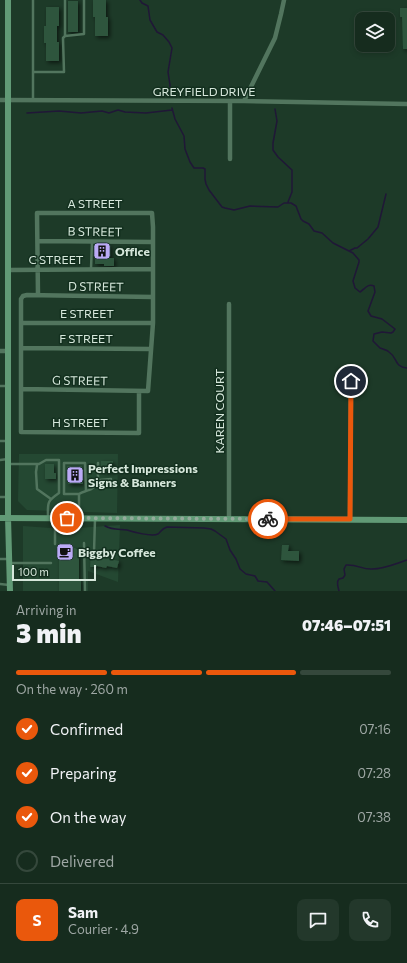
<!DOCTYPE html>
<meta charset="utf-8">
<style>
body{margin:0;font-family:Commissioner,sans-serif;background:#23382b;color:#f1f3f6;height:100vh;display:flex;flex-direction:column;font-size:15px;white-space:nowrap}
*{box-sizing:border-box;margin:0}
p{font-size:13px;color:#9ea7a4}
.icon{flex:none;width:22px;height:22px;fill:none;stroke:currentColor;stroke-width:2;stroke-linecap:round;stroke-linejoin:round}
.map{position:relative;height:591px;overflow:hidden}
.panel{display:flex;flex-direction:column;background:#162c1e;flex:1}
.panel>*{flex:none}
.fabs{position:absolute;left:355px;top:12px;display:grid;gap:8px}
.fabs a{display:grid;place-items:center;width:40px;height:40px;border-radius:8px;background:#162c1e;box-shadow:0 2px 6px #0003,0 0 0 1px #35483c;font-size:20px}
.scale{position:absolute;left:12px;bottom:10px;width:84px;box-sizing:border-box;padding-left:4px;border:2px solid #d6e7db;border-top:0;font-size:11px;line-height:14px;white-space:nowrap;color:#d6e7db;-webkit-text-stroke:3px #13301f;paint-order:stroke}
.pin{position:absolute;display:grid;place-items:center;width:34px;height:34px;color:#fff;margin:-17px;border:2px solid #fff;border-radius:50%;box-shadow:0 1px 4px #0007}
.courier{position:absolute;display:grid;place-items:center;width:40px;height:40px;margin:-20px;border:3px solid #ea580c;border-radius:50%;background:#fff;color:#222;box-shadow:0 1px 5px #0007}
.headline em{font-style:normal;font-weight:800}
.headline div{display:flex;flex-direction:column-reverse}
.headline{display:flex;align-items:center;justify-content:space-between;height:68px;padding:0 16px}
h1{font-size:26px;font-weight:800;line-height:30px}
.bar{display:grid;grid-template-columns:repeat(4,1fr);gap:6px 4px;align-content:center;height:48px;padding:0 16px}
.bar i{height:5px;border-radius:3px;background:#35483c}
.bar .active{background:#ea580c}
.bar p{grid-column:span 4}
.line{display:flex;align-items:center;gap:10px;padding:0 16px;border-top:1px solid #35483c}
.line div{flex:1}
.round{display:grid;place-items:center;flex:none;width:42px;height:42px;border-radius:8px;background:#23382b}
ol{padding:0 16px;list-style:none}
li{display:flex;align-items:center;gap:12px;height:44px}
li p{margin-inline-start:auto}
li .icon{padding:4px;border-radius:50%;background:#ea580c;color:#fff;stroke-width:4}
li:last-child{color:#9ea7a4}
li i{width:22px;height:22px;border:2px solid #35483c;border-radius:50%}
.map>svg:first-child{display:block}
</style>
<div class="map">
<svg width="407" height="591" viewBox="0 0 407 591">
<defs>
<filter id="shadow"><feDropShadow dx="2" dy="2" stdDeviation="2" flood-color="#0009"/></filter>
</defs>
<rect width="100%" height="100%" fill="#1d3a28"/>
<path fill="#244832" d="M 19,454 L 118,454 L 117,513 L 27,510 L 18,501 Z
M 120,525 L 118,582 L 88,571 L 88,591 L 23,591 L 23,526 L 64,529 Z"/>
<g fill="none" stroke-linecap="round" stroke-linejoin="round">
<path stroke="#201737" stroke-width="1.5" d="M 140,0 L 142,3 L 148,6 L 150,20 L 157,32 L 163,35 L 169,42 L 172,48 L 168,72 L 170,85 L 170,94
M 172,108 L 175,119 L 184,136 L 185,149 L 190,162 L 194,168 L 203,168 L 205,169 L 205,179 L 206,184 L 209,190 L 222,207 L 225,208 L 234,210 L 250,206 L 278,207 L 284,203 L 291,203 L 296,206 L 301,219 L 303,221 L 309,224 L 314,231 L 322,233 L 333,243 L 353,253 L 359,260 L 359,262 L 353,281 L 355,288 L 360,292 C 365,289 368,283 374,286 L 375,292 L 368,311 L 371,316 L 382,319 L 395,329 L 393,332 L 391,333 L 382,332 L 374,334 L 373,341 C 375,343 378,346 380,348 C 383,349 387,350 389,352 C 398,358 394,367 407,368
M 275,109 L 277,121 L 273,143 L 273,150 L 278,157 L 292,170 L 292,192 L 288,202
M 27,113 L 59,111 L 81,113 L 102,111 L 109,113 L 118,110 L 125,112 L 146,113 L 172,110
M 349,251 L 355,248 L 357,248 L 368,239 L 378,227 L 386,194
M 105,526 C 112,530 119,529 127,530 C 133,532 152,537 158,534 C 161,532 161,529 167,527 L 204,528 L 211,529 L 215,531 L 226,539 L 230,550 L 236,559 L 240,569 L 246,574 L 255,576 L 258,581 L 267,582 L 275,591
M 339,591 C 338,587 336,582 339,579 L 343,578 L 345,575 L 344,569 L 346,565 C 357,564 363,570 372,569 C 384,569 395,564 407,560"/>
</g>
<path fill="#2d543c" filter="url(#shadow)" d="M 93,0 L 106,0 L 106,17 L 108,17 L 108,36 L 95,36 L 95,17 L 93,17 Z
M 68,1 L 78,1 L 78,32 L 68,32 Z
M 46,7 L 59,7 L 59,26 L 57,26 L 57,42 L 59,42 L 59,61 L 46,61 L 46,43 L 44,43 L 44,26 L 46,26 Z
M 400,8 L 407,8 L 407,49 L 403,49 L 402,17 L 400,17 Z
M 95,245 L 110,245 L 110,258 L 114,258 L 114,266 L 104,266 L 104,264 L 95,264 Z
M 101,461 L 113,461 L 113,472 L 101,471 Z
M 45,464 L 54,464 L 54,473 L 56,473 L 56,479 L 45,479 Z
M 67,466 L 82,466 L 83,484 L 68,484 Z
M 282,545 L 289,545 L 288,551 L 299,551 L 299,561 L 281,560 Z
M 59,548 L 75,548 L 79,551 L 79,580 L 81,580 L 81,591 L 59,591 Z
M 91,555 L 97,555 L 97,556 L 119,561 L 117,568 L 107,566 L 106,568 L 97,566 L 96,567 L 90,567 Z"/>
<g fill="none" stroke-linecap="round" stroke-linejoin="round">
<path stroke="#52755e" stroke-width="2.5" d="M 65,0 L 65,36 L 84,34 L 84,0
M 33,72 L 64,72 L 63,38 L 65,36
M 33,100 L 33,0
M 91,269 L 92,242
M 0,386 L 7,386
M 0,441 L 7,441
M 0,460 L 8,459
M 98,463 L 98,481
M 9,464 L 39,464 L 46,460 L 59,460 L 59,493 C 46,502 48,503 48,518
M 37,465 L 36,472 L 37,489 L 51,499
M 79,494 L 64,494 L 64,463 L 85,463 L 86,491
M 0,497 L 7,497
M 79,518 L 79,494 C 83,491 85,492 89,490 C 94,489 97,484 100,480 L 111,479
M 84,543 L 85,591
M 55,544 L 55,518
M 94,552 L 95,519
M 0,559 L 9,559
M 9,563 L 51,563
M 0,584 L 9,585"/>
<path stroke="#52755e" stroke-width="4.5" d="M 0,100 L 244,101 L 407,104
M 244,101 L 275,38 L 281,14 L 284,0
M 230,159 L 230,101
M 38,241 L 153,242
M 8,270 L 153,269
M 21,323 L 153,323
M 21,348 L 151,349
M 0,351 L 8,351
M 21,389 L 148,391 L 153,323 L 153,227 L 152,213 L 37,213 L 38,295
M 139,391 L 139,433 L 21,432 L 21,299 L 23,296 L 27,295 L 153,297
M 229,519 L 229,304
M 350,519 L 351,381"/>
<path stroke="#619a76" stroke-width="6" d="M 8,0 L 8,517 L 10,591
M 0,518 L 407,520"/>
</g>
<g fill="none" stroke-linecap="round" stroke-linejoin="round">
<path stroke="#95aa9c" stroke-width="4" stroke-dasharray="0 7.2" d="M 67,518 L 268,519"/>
<path stroke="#ea580c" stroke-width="5" d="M 268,519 L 350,519 L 351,381"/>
</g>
<defs>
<symbol id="building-square" viewBox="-11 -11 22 22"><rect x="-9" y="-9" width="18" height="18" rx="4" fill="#bbaaf6" stroke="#13301f"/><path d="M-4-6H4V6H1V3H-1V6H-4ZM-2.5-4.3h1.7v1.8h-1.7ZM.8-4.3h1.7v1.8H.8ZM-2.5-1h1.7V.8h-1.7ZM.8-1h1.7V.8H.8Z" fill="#111"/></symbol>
<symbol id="cafe-square" viewBox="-11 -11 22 22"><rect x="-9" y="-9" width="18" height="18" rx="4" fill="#bbaaf6" stroke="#13301f"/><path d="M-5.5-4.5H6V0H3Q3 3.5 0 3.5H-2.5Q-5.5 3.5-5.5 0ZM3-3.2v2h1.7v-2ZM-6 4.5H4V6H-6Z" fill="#111"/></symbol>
</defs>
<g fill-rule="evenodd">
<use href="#building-square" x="92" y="241" width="20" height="20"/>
<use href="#building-square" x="65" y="465" width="20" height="20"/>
<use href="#cafe-square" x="55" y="542" width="20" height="20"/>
</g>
<g text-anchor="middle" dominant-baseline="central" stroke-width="3" stroke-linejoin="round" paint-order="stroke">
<g font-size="12" fill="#d6e7db" stroke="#13301f">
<text x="204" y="91">GREYFIELD DRIVE</text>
<text x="95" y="203">A STREET</text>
<text transform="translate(95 231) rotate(1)">B STREET</text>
<text x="56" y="259">C STREET</text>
<text transform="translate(96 286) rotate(1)">D STREET</text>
<text x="87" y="313">E STREET</text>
<text x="86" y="338">F STREET</text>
<text transform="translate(80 380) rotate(1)">G STREET</text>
<text transform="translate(219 411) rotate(-90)">KAREN COURT</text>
<text x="80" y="422">H STREET</text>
</g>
<g font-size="12" font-weight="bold" fill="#d6e7db" stroke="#13301f" text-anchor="start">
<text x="115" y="251">Office</text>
<text x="88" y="468">Perfect Impressions<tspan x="88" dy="14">Signs &amp; Banners</tspan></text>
<text x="78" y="552">Biggby Coffee</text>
</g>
</g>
</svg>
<div class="fabs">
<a><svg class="icon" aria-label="layers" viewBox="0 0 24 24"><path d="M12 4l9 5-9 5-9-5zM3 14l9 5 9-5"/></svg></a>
</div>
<div class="scale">100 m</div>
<div class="pin" style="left:67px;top:518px;background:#ea580c"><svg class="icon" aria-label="bag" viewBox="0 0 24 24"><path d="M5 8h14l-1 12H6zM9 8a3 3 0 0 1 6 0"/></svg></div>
<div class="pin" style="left:351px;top:381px;background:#1f2937"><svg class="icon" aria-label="home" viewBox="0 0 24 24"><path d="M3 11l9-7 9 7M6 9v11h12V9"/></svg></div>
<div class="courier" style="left:268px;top:519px"><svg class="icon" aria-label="bike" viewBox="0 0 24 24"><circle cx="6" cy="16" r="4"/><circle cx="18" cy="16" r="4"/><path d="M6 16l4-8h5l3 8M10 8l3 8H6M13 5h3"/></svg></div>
</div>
<section class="panel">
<div class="headline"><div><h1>3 min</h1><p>Arriving in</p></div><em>07:46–07:51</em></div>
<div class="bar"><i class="active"></i><i class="active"></i><i class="active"></i><i></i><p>On the way · 260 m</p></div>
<ol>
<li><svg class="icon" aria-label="check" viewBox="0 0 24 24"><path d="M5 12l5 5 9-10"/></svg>Confirmed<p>07:16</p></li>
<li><svg class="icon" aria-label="check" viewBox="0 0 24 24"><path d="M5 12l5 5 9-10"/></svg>Preparing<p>07:28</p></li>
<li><svg class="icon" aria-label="check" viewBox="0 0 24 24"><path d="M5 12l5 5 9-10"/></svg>On the way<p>07:38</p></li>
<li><i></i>Delivered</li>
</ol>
<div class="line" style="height:72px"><b class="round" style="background:#ea580c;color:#fff">S</b><div><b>Sam</b><p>Courier · 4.9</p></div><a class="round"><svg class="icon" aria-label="chat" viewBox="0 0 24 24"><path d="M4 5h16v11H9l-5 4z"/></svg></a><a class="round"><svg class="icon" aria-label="phone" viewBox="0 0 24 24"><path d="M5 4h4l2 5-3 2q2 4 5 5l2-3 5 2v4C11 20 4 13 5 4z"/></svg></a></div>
</section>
